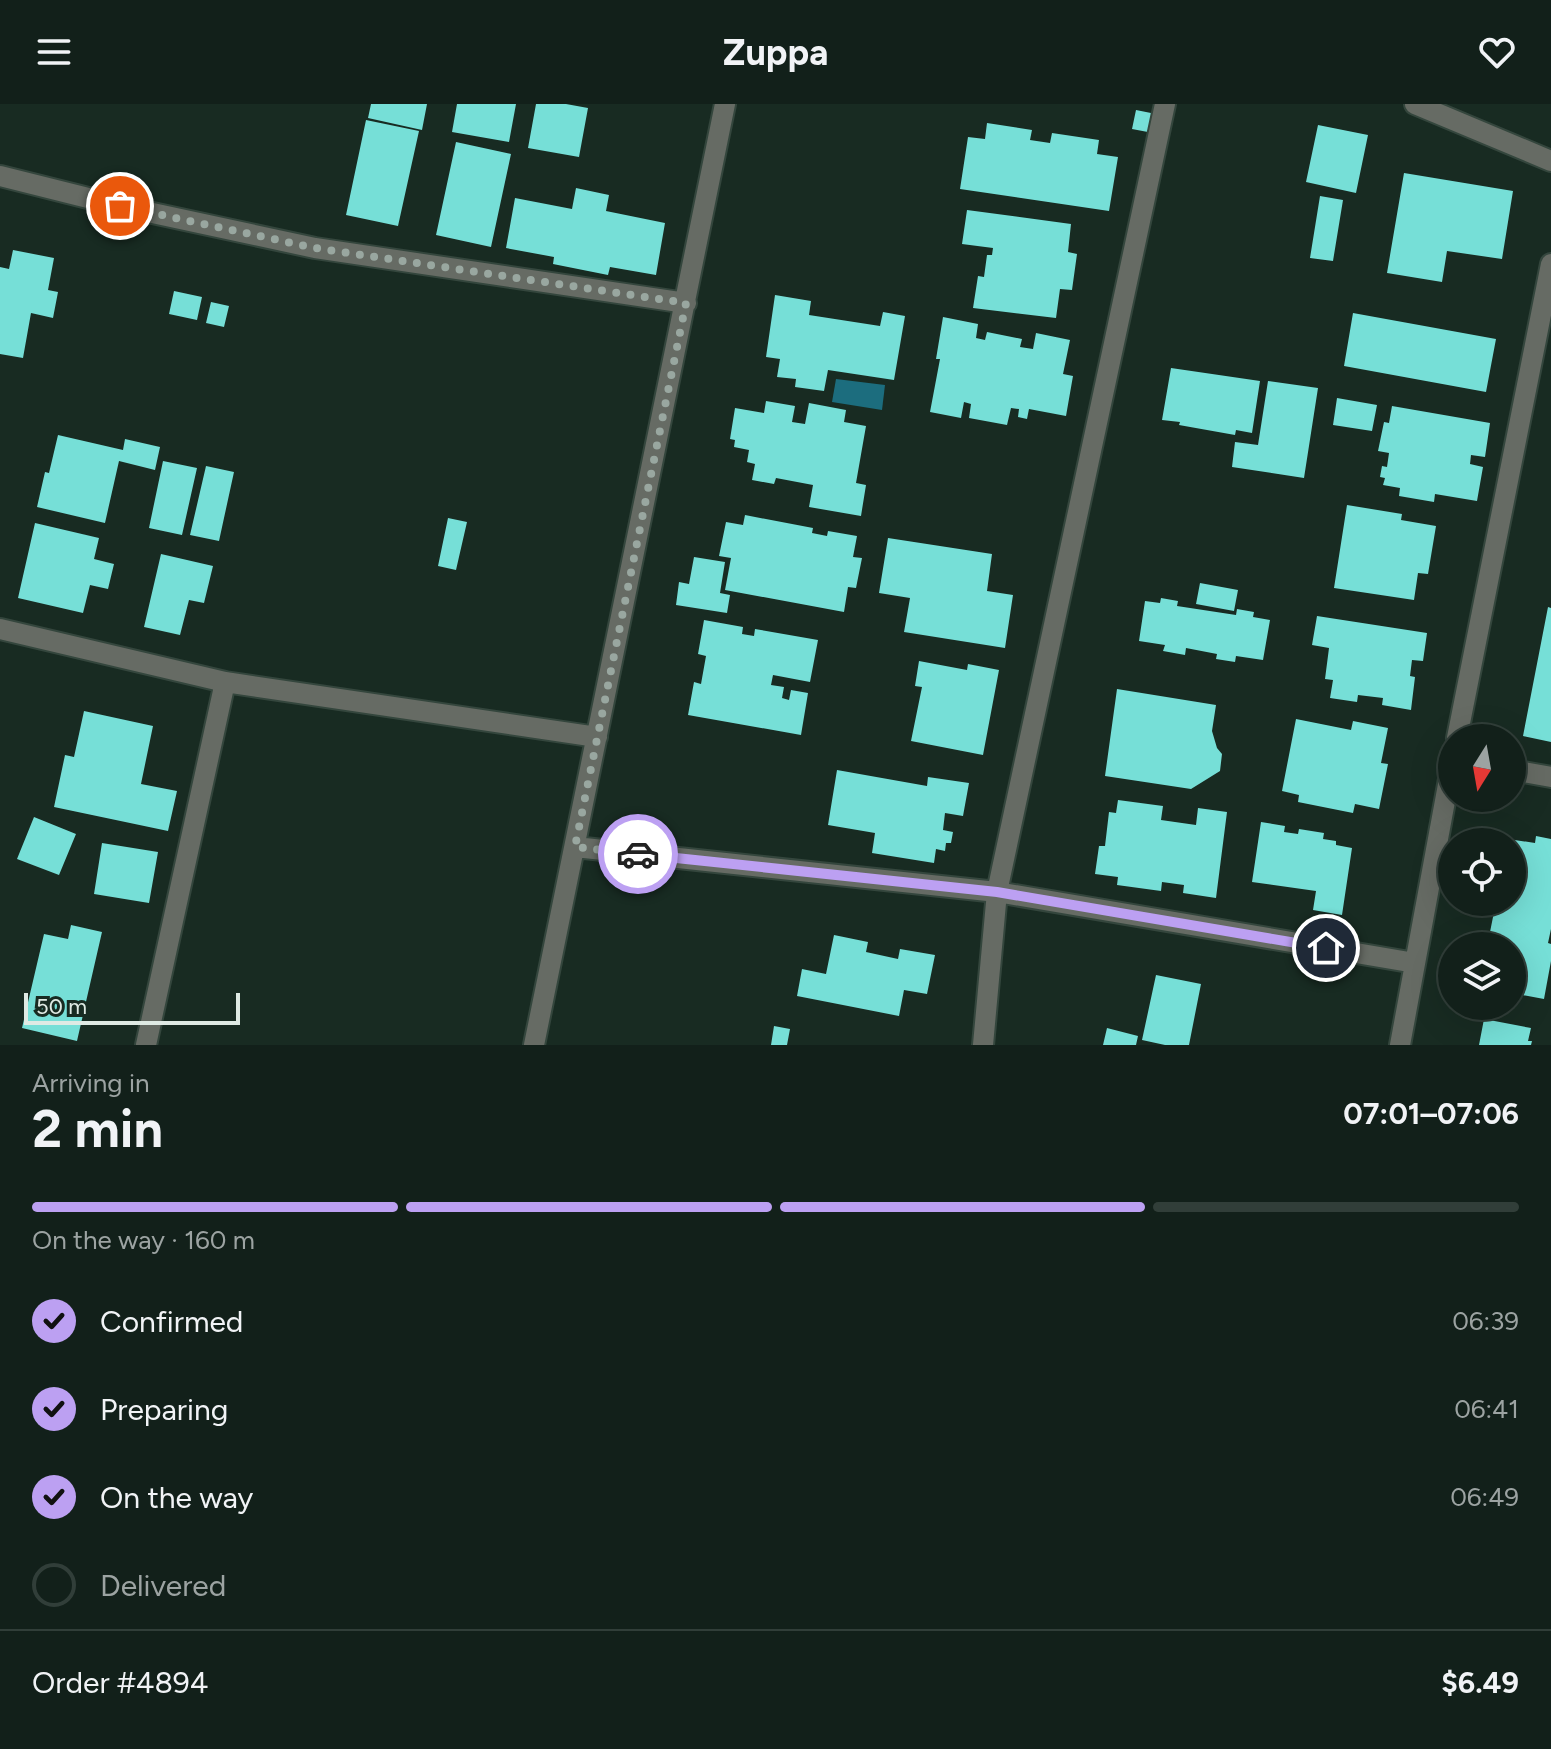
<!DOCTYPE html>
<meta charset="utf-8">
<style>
body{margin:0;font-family:Figtree,sans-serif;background:#1f2d27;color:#f1f3f6;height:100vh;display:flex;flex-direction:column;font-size:30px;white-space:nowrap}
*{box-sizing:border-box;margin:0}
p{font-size:26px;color:#9ca3a2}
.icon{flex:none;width:44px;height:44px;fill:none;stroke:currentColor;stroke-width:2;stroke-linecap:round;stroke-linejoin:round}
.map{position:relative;height:941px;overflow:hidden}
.details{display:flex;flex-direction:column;background:#12201a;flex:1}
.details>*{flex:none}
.needle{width:52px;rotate:191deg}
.tools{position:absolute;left:1438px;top:620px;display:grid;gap:16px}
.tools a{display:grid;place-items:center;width:88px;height:88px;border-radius:50%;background:#12201a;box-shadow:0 8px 32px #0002,0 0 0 2px #313e39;font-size:40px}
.scale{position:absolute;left:24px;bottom:20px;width:216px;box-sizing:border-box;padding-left:8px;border:4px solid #dfeae4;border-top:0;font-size:22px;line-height:28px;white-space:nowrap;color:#dfeae4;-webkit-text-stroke:6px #182b22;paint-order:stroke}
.pin{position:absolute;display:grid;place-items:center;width:68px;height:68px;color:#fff;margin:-34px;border:4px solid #fff;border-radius:50%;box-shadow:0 2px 8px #0007}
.courier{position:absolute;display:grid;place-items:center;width:80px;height:80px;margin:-40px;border:6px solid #bca0f2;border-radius:50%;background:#fff;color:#222;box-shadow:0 2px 10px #0007}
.head em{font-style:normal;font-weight:700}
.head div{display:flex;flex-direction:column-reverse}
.head{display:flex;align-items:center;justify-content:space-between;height:136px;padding:0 32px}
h1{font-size:52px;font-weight:700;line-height:60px}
.bar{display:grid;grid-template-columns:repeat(4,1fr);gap:12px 8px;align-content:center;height:96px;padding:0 32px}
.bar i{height:10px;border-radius:6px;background:#313e39}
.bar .current{background:#bca0f2}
.bar p{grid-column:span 4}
.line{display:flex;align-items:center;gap:20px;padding:0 32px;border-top:2px solid #313e39}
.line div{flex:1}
ol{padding:0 32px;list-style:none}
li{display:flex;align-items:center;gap:24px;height:88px}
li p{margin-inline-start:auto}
li .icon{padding:8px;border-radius:50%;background:#bca0f2;color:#111;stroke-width:4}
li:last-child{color:#9ca3a2}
li i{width:44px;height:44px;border:4px solid #313e39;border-radius:50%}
header{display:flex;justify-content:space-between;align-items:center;height:104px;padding:0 32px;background:#12201a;font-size:36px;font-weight:700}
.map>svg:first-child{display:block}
</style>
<header><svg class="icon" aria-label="menu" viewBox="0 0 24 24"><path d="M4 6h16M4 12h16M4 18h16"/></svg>Zuppa<svg class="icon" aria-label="heart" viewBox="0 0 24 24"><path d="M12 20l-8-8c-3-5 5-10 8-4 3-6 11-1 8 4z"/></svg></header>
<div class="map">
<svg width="1551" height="941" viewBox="0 0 1551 941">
<rect width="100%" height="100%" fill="#182b22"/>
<path fill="#1c6d7e" d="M 836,275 L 885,281 L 882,306 L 832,298 Z"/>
<path fill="#76dfd7" d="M 371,0 L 427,0 L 422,26 L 368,14 Z
M 457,0 L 516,0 L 509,38 L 452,28 Z
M 536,0 L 566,0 L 588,4 L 579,53 L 528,44 Z
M 1136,6 L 1156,10 L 1153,29 L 1132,25 Z
M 366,16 L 419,27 L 398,122 L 346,111 Z
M 987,19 L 1032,26 L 1030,36 L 1050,39 L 1052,29 L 1099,36 L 1097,50 L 1118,53 L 1109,107 L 960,85 L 968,33 L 985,35 Z
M 1318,21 L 1368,31 L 1356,89 L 1306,78 Z
M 456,38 L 511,50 L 491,143 L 436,131 Z
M 1404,69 L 1513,87 L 1502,155 L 1447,147 L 1442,178 L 1387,169 Z
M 576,84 L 609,91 L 606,107 L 665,119 L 656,171 L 610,163 L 608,171 L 553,160 L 554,153 L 506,144 L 515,94 L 572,105 Z
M 1320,92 L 1343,96 L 1333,157 L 1310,154 Z
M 967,106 L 1071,120 L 1068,148 L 1077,150 L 1072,186 L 1060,185 L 1056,214 L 973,204 L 978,172 L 984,173 L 987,151 L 992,151 L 993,144 L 962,140 Z
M 13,146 L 54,154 L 48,186 L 58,188 L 53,214 L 31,209 L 23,254 L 0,250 L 0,163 L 9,165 Z
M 174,187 L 202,193 L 197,216 L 169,210 Z
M 775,191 L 811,197 L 809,211 L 880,222 L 883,208 L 905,212 L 894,276 L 828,266 L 824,287 L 795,283 L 796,275 L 777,273 L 780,255 L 766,253 Z
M 211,198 L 229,202 L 224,223 L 206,219 Z
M 1353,209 L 1496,235 L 1486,288 L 1344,262 Z
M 943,213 L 978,220 L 976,234 L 985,236 L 987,228 L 1022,235 L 1020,243 L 1033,245 L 1036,229 L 1070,236 L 1063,270 L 1073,272 L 1066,312 L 1029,305 L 1027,315 L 1018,313 L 1019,305 L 1011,304 L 1007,321 L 969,314 L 971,300 L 964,298 L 961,314 L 930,308 L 940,255 L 936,255 Z
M 1171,264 L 1260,277 L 1252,329 L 1236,326 L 1235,331 L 1179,321 L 1180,318 L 1162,316 Z
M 1268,277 L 1318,284 L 1304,374 L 1232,363 L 1235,338 L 1258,341 Z
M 1337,294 L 1377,301 L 1372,327 L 1333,321 Z
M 766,297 L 795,302 L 792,318 L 805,320 L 809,299 L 846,306 L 844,318 L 866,322 L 856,379 L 866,381 L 861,412 L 809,403 L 813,381 L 776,374 L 774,380 L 752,376 L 755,360 L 747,358 L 749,346 L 734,343 L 735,336 L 730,335 L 735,304 L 764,309 Z
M 1392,302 L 1490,319 L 1485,353 L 1471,351 L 1470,360 L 1483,363 L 1477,397 L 1435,390 L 1434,398 L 1399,392 L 1400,384 L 1383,381 L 1385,374 L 1380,373 L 1382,362 L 1387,363 L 1389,349 L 1378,347 L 1384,318 L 1389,319 Z
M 58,331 L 123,346 L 125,335 L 160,343 L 155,366 L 119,357 L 105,419 L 37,403 L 45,368 L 49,369 Z
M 163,357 L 197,364 L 182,431 L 149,424 Z
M 206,362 L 234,368 L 219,437 L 190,431 Z
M 1347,401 L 1402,410 L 1401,416 L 1436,422 L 1428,470 L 1418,469 L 1414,496 L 1334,484 Z
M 745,411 L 813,424 L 812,429 L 827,432 L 828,427 L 857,432 L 853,453 L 862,454 L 856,484 L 848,483 L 844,508 L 725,486 L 731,454 L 719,452 L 726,418 L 743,421 Z
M 448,414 L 467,418 L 456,466 L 438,462 Z
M 35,419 L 99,434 L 94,455 L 114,460 L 108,485 L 90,481 L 83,509 L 18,494 Z
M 888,434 L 992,450 L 987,487 L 1013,491 L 1005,544 L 904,528 L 910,494 L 879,489 Z
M 161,450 L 213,462 L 204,499 L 189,496 L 180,531 L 144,523 Z
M 694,453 L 725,458 L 720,489 L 730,491 L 727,509 L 676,501 L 679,478 L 689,480 Z
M 1200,479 L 1238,486 L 1234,507 L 1196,500 Z
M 1161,494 L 1178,497 L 1177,502 L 1236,511 L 1237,505 L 1254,508 L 1253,513 L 1270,516 L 1263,556 L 1236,552 L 1235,558 L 1216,555 L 1217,550 L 1186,544 L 1185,551 L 1163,547 L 1165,541 L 1139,537 L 1145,497 L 1160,499 Z
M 1548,503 L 1551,504 L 1551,638 L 1523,632 Z
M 1317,512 L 1427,529 L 1423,557 L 1412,556 L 1410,572 L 1415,573 L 1411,606 L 1382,601 L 1383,594 L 1358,591 L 1357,598 L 1330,594 L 1333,576 L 1325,575 L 1329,544 L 1312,541 Z
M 704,516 L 743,523 L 742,530 L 754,532 L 755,525 L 818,536 L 810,578 L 773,571 L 771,581 L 784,583 L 782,594 L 789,596 L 791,586 L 808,589 L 801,631 L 688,611 L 694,578 L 701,580 L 706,552 L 698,550 Z
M 919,557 L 967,566 L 968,560 L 999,566 L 983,651 L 911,637 L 922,583 L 915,582 Z
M 1117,585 L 1216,601 L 1212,627 L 1217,644 L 1222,650 L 1220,667 L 1191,685 L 1105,672 Z
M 84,607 L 153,622 L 141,680 L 177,687 L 168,727 L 54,703 L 65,651 L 74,653 Z
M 1296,615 L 1351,626 L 1353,617 L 1388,624 L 1381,659 L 1388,660 L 1379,705 L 1355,700 L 1353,709 L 1298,698 L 1299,691 L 1282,687 Z
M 837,666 L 927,682 L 928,673 L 969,679 L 963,712 L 945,709 L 943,726 L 953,728 L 951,739 L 946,739 L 945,747 L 936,745 L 934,759 L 872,749 L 875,729 L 828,721 Z
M 1118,696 L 1163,702 L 1161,716 L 1196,721 L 1198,704 L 1227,708 L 1216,794 L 1183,789 L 1184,781 L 1162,778 L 1161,787 L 1117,781 L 1118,773 L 1095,770 L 1099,742 L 1105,742 L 1109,708 L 1116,709 Z
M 34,713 L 76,730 L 59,771 L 17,755 Z
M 1261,718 L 1285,722 L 1284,728 L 1298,730 L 1299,725 L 1324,729 L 1323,735 L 1336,737 L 1336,741 L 1352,744 L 1342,811 L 1313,806 L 1316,787 L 1252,778 Z
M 1536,732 L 1551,735 L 1551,825 L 1548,839 L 1551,840 L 1551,857 L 1544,895 L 1512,889 L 1512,842 L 1483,842 L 1486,827 L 1490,828 L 1496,798 L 1512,798 L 1512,738 L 1508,738 L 1508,735 L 1535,739 Z
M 102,739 L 158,748 L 149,799 L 94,790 Z
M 71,821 L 102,828 L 77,937 L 22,924 L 44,830 L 68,835 Z
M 834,831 L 868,838 L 866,848 L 898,855 L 900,845 L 935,851 L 927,890 L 904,886 L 899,912 L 797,892 L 802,865 L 826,870 Z
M 1156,871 L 1201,880 L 1189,941 L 1165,941 L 1142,936 Z
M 1484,915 L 1531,924 L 1528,937 L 1532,937 L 1531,941 L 1479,941 Z
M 774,922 L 790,925 L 787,941 L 771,941 Z
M 1107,924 L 1138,932 L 1136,941 L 1103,941 Z"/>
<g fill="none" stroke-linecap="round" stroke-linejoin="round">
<defs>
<path id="minor" d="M 1415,0 L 1551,57
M 0,72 L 120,102 L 315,144 L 686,199
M 0,525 L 225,578 L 146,941
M 225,578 L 597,633
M 1457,634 L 1551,160
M 1512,666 L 1551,673
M 575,743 L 997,788 L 1415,859
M 534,941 L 725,0
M 983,941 L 997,788 L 1165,0
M 1400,941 L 1452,659"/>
</defs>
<use href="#minor" stroke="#34463d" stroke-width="24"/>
<use href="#minor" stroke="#666b64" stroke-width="20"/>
</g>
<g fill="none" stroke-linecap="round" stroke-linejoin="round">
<path stroke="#99a7a0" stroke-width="8" stroke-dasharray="0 14.4" d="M 120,102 L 315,144 L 686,199 L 575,743 L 638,750"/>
<path stroke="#bca0f2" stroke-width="10" d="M 638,750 L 997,788 L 1326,844"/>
</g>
</svg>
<div class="tools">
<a><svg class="needle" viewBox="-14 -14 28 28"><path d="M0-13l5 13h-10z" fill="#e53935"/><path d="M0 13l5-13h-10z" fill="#9ca3a2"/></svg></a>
<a><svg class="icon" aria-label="locate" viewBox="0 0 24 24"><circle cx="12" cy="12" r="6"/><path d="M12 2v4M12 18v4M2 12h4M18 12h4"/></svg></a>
<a><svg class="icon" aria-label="layers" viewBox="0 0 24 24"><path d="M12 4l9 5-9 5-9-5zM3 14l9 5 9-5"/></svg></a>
</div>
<div class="scale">50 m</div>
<div class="pin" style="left:120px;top:102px;background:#ea580c"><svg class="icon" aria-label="bag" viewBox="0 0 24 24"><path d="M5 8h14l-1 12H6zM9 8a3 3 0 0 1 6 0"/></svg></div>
<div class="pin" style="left:1326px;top:844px;background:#1f2937"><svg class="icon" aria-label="home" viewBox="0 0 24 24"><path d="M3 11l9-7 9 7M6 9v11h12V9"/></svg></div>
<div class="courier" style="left:638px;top:750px"><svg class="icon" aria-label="car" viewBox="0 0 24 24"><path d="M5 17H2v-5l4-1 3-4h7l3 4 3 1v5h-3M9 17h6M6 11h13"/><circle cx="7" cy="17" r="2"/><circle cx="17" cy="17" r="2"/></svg></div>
</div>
<section class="details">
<div class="head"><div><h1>2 min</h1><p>Arriving in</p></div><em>07:01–07:06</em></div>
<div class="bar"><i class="current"></i><i class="current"></i><i class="current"></i><i></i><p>On the way · 160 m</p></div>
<ol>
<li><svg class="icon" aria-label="check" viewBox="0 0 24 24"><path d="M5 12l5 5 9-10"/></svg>Confirmed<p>06:39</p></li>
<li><svg class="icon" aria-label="check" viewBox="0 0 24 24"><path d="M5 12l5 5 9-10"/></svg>Preparing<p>06:41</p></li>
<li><svg class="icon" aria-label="check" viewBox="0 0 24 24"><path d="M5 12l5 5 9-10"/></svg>On the way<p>06:49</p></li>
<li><i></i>Delivered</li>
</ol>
<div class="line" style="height:104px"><div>Order #4894</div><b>$6.49</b></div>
</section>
